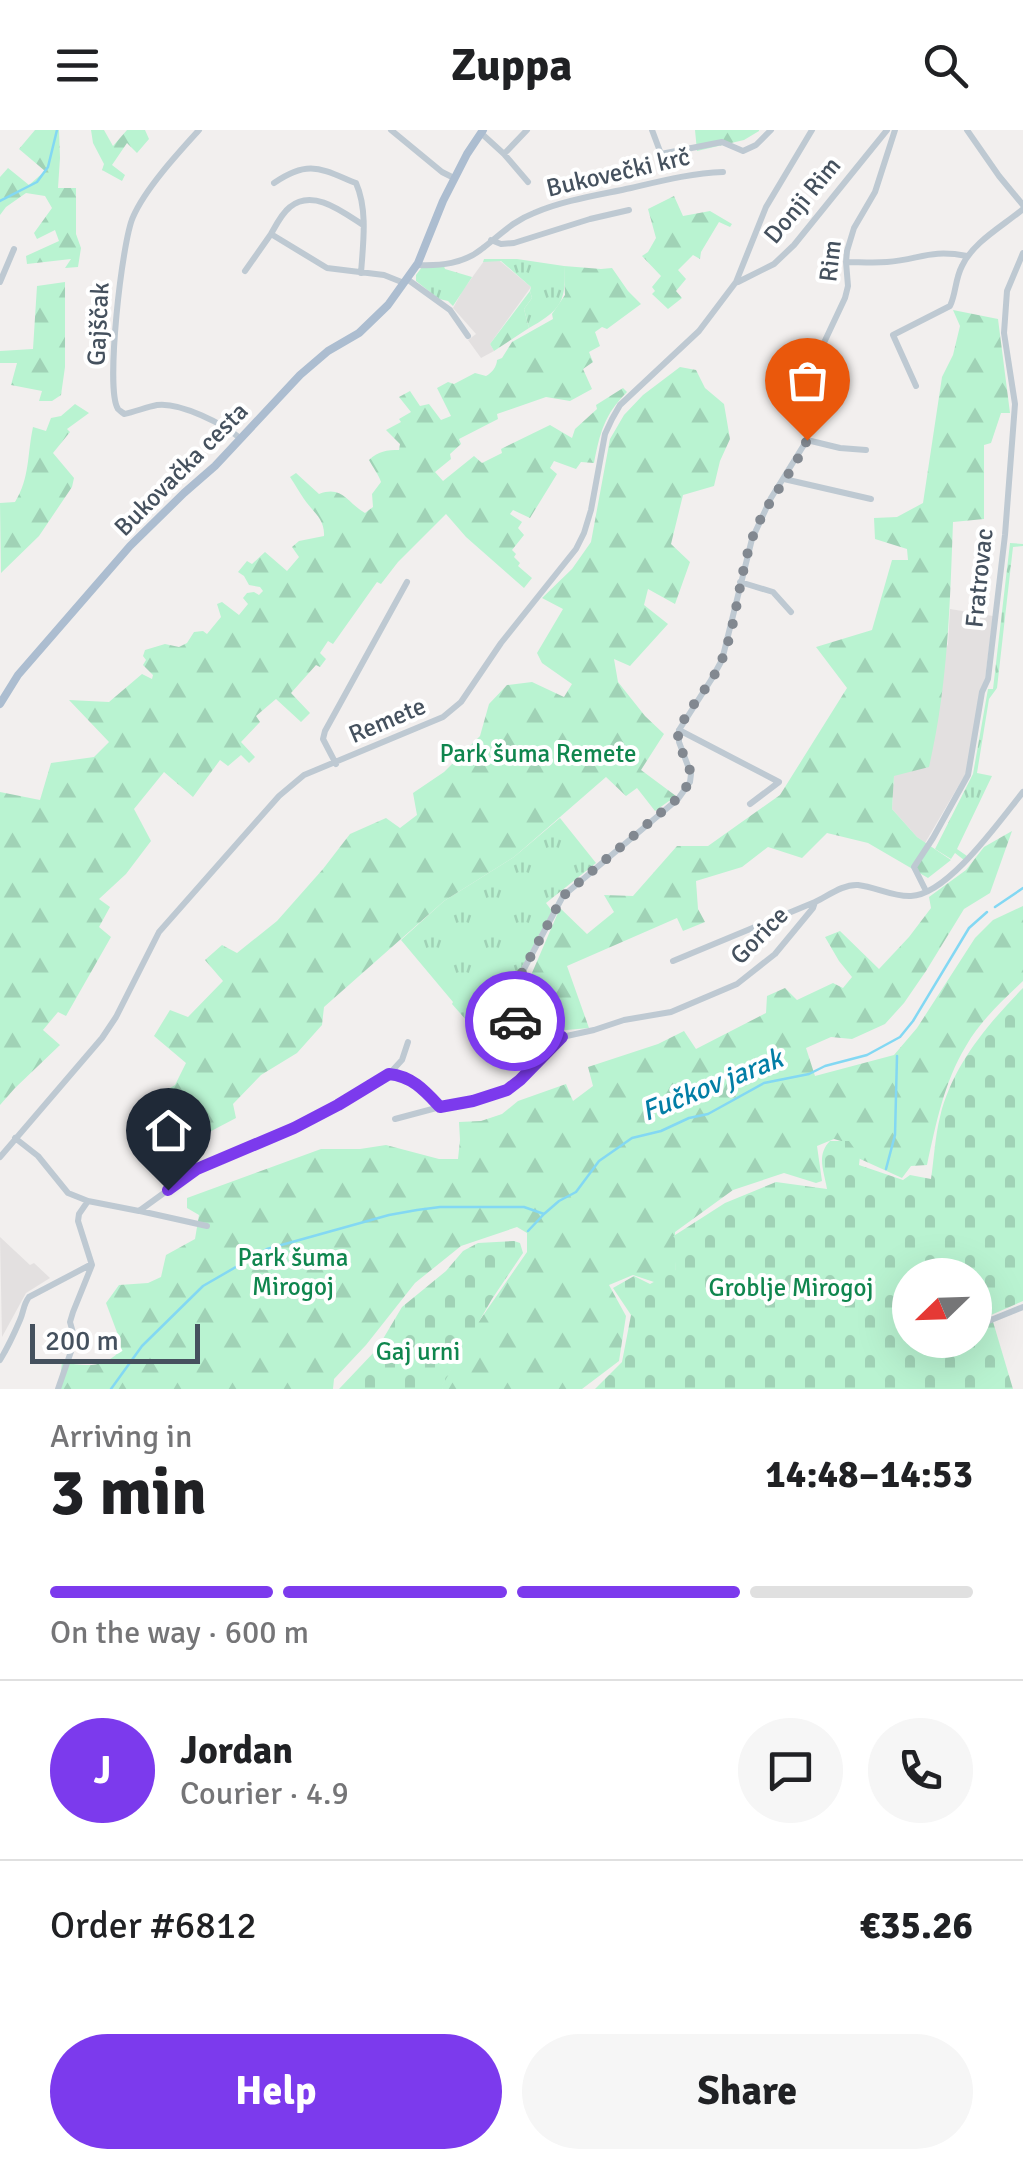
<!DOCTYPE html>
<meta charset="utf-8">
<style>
body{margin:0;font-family:Signika,sans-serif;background:#f6f6f6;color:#202124;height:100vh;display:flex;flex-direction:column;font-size:38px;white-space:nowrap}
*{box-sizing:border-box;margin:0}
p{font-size:32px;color:#757577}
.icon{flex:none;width:55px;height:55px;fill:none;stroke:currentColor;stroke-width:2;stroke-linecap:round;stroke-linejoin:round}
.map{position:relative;height:1259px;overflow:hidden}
.details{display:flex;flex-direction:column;background:#fff;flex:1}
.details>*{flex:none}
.needle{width:65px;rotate:247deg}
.controls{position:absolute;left:892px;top:1128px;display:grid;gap:20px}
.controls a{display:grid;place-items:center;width:100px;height:100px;border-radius:50%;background:#fff;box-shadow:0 10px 40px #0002;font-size:50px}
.scale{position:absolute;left:30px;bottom:25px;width:170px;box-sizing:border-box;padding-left:10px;border:5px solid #45515e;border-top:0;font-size:28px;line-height:35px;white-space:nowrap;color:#45515e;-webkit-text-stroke:8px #fff;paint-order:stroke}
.pin{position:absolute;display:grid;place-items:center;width:85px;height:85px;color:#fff;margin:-102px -42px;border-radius:50% 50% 50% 0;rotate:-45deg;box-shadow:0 0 10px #0007}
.pin .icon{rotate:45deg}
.courier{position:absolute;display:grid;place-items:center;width:100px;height:100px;margin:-50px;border:8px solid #7c3aed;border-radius:50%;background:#fff;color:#222;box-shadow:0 2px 12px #0007}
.headline em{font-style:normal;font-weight:700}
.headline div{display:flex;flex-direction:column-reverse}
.headline{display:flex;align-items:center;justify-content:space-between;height:170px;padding:0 50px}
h1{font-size:65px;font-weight:700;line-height:75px}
.bar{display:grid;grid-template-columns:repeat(4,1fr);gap:15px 10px;align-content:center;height:120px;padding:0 50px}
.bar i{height:12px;border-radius:8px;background:#e0e0e0}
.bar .current{background:#7c3aed}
.bar p{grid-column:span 4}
.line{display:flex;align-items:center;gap:25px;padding:0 50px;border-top:2px solid #e0e0e0}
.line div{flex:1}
.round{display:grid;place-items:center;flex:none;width:105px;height:105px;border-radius:52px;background:#f6f6f6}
.cta{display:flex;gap:20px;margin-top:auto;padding:20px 50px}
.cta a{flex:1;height:115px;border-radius:60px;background:#7c3aed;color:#fff;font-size:40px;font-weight:700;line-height:115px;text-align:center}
.cta a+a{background:#f6f6f6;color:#202124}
header{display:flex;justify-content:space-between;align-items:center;height:130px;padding:0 50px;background:#fff;font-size:45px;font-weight:700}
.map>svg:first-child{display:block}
</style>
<header><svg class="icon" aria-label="menu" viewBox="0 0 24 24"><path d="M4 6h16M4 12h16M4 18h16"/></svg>Zuppa<svg class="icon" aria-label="search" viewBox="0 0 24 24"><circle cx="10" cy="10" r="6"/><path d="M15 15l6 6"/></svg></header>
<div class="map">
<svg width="1023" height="1259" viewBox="0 0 1023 1259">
<defs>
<pattern id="grass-tufts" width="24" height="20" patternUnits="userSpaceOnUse" patternTransform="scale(2.5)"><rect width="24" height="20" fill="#b9f3d1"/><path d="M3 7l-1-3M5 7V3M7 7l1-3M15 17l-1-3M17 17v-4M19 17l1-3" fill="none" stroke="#a0d2b6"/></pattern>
<pattern id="forest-firs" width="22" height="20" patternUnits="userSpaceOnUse" patternTransform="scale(2.5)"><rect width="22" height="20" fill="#b9f3d1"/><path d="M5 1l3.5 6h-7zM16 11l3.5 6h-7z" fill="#a0d2b6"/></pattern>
<pattern id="cemetery-stones" width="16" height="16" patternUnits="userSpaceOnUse" patternTransform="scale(2.5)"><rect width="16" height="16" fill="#b9f3d1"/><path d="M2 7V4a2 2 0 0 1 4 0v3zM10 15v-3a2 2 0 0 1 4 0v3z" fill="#a0d2b6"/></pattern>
</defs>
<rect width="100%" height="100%" fill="#f2efee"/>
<path fill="#e3e0e0" d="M 484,131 L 500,131 L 531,157 L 490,214 L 494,221 L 481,228 L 468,210 L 476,204 L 453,178 L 463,160 Z
M 950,479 L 993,486 L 985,549 L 966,643 L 925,713 L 917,707 L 892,679 L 894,645 L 948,514 Z
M 0,1107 L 30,1135 L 34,1133 L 50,1148 L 26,1163 L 2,1207 Z"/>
<path fill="url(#grass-tufts)" d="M 484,129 L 517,129 L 564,136 C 567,171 560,181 529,198 L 524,179 L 532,168 L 530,161 L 531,157 L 501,131 L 483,132 Z
M 444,136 L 445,139 L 472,147 L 453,176 L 448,171 L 439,169 L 416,151 L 416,145 L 422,137 Z
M 1010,413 L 1023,414 L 1023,416 L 1013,417 L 997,558 L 989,569 L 977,643 L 992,646 L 957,719 L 967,726 L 964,730 L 955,723 L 951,729 L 935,719 L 973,644 L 988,559 L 993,559 Z
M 560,688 L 596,733 L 546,773 L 552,781 L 503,872 L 503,883 L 506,890 L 481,907 L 452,874 L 453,872 L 401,810 L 444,771 L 514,727 Z"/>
<path fill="url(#forest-firs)" d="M 35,0 L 59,0 L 60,28 L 58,58 L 76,58 L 76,104 L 81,118 L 78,137 L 65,138 L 71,129 L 27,134 L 26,126 L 59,111 L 55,100 L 37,109 L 34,103 L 52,78 L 45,66 L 26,63 L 6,77 L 0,85 L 0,47 L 8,38 L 29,55 L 45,41 L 19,19 Z
M 91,0 L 104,0 L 113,16 L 127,0 L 145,0 L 149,9 L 137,23 L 127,13 L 112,35 L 125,45 L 122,51 L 102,40 L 104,34 L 93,13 Z
M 695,0 L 759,0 L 759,1 L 744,10 L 697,21 Z
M 674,66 L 683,86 L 710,81 L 732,94 L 730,97 L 719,92 L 701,122 L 700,129 L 693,125 L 678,140 L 686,149 L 676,161 L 682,168 L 668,179 L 652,164 L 655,161 L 652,157 L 661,146 L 642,126 L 648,122 L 656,108 L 648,79 Z
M 564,136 L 601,139 L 612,138 L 628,161 L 641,174 L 607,199 L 602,197 L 595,202 L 600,216 L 589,222 L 593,232 L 583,239 L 592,259 L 570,271 L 546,267 L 497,284 L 498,289 L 459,309 L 461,314 L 450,324 L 451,329 L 435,342 L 443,351 L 474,326 L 482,333 L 502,323 L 501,319 L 550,295 L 572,308 L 575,299 L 597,279 L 596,275 L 623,258 L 627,262 C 604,285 600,303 594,333 L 581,332 L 576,339 L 554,331 L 550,338 L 557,344 L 530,388 L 513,380 L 510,384 L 522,392 L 518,398 L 524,405 L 512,420 L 516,424 L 514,427 L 520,433 L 518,436 L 532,448 L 524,458 L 466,407 L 446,384 L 398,432 L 381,454 L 377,452 L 333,514 L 328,511 L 320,523 L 326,529 L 320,537 L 316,535 L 291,563 L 310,583 L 301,592 L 276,569 L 256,586 L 260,592 L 241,612 L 255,627 L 249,633 L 241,625 L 228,636 L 220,630 L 193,667 L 164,642 L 134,679 L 151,711 L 126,744 L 99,769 L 110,777 L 99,797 L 111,807 L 66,886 L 58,882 L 43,900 L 60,915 L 15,958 L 0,975 L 0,662 L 40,670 L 51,633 L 94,627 L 109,612 L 69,570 L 109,572 L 142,544 L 152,549 L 153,545 L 143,535 L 146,530 L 143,526 L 145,520 L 165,514 L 179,517 L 187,513 L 194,502 L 203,501 L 207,504 L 221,487 L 217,474 L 222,472 L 239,485 L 248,474 L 243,468 L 247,463 L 254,462 L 259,465 L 263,461 L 260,457 L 249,455 L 244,446 L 238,442 L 247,431 L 252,434 L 265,422 L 287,441 L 299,427 L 292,417 L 299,411 L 324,406 C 325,389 313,382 304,369 C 299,362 295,354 290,347 L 296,343 L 319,364 C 343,355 347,373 365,383 L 373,377 L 372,364 L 381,352 C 378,343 373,338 369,330 C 378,321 387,320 399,320 L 400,314 L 386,300 L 401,292 L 399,289 L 411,282 L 399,267 L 410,261 L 420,276 L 429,274 L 441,290 L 451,286 L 437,258 L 448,252 L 454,254 L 475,243 L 486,246 C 492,243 497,236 497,230 L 502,228 L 512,212 L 553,189 L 552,184 L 565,165 Z
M 65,152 L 65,237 L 61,265 L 52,271 L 39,271 L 42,261 L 11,255 L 17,233 L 0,233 L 0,221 L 33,219 L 37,156 Z
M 530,161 L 532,168 L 524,179 L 529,198 L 494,221 L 490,214 Z
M 953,180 L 998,189 L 1010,283 L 1001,283 L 991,313 L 984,315 L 984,389 L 953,392 C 950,474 948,556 929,637 L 894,646 L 892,679 L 917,707 L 951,730 L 928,748 L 868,713 L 827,703 L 802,728 L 768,717 L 742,737 L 696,751 L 698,779 L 705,792 L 683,801 L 677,788 L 567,836 L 589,898 L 555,901 L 516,880 L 560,778 L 587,804 L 614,782 L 604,765 L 633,766 L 677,716 L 708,716 L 780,665 L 847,558 L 816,517 L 872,500 L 892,430 L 908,430 L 907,419 L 875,409 L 874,388 L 897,387 L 923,373 L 942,247 L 953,225 L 960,196 Z
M 680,237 L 696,240 L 705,258 L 724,274 L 730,309 L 720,331 L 714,356 L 683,365 L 671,414 L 690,432 L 675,474 L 648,459 L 644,475 L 668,494 L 630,536 L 614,529 L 618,552 L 645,586 L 664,604 L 641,640 L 676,666 L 655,681 L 637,658 L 626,666 L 606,647 L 514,727 L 444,771 L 324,877 L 322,895 L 297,923 L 261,945 L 233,974 L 236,988 L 196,1009 L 167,1013 L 137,991 L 147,972 L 175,955 L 186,933 L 154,906 L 170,880 L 188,887 L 223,851 L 205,830 L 222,815 L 237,823 L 277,791 L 323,739 L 350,704 L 386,688 L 400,698 L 417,685 L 413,663 L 444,642 L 480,606 L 489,574 L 507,555 L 532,552 L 564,567 L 572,554 L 542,533 L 537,523 L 563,479 L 542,468 L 572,439 L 591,412 L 610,309 L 624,285 L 643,265 Z
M 75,274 L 89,283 L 67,299 L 70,302 L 53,323 L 74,348 L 72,357 L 39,406 L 1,443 L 0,373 L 15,372 C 30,348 27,325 33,297 L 46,301 L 51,288 L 61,286 Z
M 1012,701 L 990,763 L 964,779 L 926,841 L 904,873 L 885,894 L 852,909 L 831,907 L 806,918 L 815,946 L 894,925 L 917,898 L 975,808 L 993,790 L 1023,776 L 1023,851 C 1003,870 980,891 966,916 C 944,952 936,994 927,1035 L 911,1036 L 902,1048 L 858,1028 L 848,1013 L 834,1009 L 817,1016 L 822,1051 L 816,1053 L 784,1043 L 733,1060 L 675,1102 L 676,1144 L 660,1154 L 633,1145 L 609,1155 L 626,1186 L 619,1231 L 582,1259 L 443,1259 L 441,1257 L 473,1200 L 527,1122 L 527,1103 L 517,1097 L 461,1116 L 415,1153 L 366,1215 L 334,1249 L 333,1259 L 59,1259 L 62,1232 C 84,1236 102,1239 119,1222 L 118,1205 L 106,1173 L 119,1155 L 148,1153 L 161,1147 L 166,1125 L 195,1109 L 199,1085 L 187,1078 L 187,1068 L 321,1019 L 360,1019 L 386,1015 L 439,1029 L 458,1029 L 460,1010 L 459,992 L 481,991 L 502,984 L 518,971 L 566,954 L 573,971 L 593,956 L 588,937 L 658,914 L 684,901 L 696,919 L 766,883 L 767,866 L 785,858 L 797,870 L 833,853 L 843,858 L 852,847 L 839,831 L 825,807 L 840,801 L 879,839 L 909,807 L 931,778 L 929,767 L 966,740 L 984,717 Z"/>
<path fill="url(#cemetery-stones)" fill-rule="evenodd" d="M 1023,858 L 1023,1171 L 991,1185 L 1013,1259 L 595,1259 L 622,1232 L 631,1185 L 613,1158 L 634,1146 L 650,1154 L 676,1140 L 672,1107 L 725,1073 L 776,1052 L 827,1059 C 824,1041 816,1025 830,1011 L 849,1011 L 860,1026 L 859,1035 L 903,1050 L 910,1045 L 931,1049 C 934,1029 935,1007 940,987 C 952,936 987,895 1023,858 ZM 910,1145 L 975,1145 L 975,1210 L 910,1210 Z
M 514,1111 L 520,1113 L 523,1123 L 492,1169 L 442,1256 L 443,1259 L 339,1259 L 377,1219 L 402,1177 L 446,1141 L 463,1121 L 478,1113 Z"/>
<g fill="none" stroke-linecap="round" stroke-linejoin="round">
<path stroke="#83d8f3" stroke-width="2.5" d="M 0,71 L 37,52 L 48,37 L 57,0
M 995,777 L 1023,758
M 886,1039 L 895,1005 L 897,926
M 528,1101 L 544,1084
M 111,1259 L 142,1216 L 203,1156 L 267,1119 L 389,1085 L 417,1080 L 440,1077 L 524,1077 L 544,1084 L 559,1071 L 576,1062 L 599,1031 L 632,1008 L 661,1001 L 689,988 L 708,984 L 764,953 L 809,944 L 825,936 L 867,925 L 900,907 L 913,891 L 969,798 L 987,782"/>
<path stroke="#bec9d2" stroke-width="6" d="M 199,0 C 178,23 145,59 133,87 C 122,111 105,260 118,279 C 120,281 122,282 124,284 C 135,282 146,277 157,275 C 180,272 224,294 241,309
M 391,0 L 442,42 L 454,48
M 652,0 L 661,24 L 722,12 L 743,21 L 756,15 L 771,0
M 967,0 L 999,46 L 1023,75
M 481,3 L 504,24 L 528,52
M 504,24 L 527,0
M 274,53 C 309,29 321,39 356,53 C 368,80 363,114 361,143
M 363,95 C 343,82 313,58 290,77 C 282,83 276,95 271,104 L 327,138 L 384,145 L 404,153
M 491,110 L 501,114 L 514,113 L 590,89 L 629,80
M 846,132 C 859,132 873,133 887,132 C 921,129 930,119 967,126
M 417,135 C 440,136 464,134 483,118 C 500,105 513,91 534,83 C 564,70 599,65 631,58 C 661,51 692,43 723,42
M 245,141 L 271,104
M 407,149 L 450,180 L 468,206
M 0,152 L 14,119
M 738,152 L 774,134 L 794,115 L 887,0
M 916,256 L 893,205 L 950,176 C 956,164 955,149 962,136 C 973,112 1003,96 1023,79
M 807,310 L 840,318 L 866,320
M 784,349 L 871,369
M 740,452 L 773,462 L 791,482
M 679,600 L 779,652 L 750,674
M 336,634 L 323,609 L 325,601 L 407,452
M 926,761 L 914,737 L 933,708 L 968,645 L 982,562 L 988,549 L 1005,405 L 1015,274 L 1004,203 L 1007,161 L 1023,123
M 673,831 L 815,772
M 562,907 L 517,893 L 510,887 L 507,879 L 510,865 L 563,766 L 678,669 L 690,652 L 691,644 L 679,612 L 679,600 L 711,550 L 722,530 L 752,409 L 771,368 L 807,310 L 813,236 L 845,168 L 848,156 L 846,132 L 847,121 L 854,98 L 875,62 L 895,0
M 390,943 L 402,930 L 408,912
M 395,989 L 440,977
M 15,1008 L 38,1026 L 68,1063 L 88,1071 L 139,1081 L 197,1039 L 294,998 L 338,975 L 389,944 C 412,946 425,961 440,977 L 473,971 L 507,960 L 521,950 L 562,907 L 594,900 L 624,890 L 671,882 L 737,854 L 775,824 L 813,778 L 815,772 C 828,766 843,754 858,755 C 876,757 893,767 911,766 C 948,765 1001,689 1023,662
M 0,1027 L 102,908 L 116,887 L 159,802 L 279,666 L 304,645 L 443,587 L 461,572 L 501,513 L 576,419 L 584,403 L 591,380 L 605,304 L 612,289 L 620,275 L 699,201 L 736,152 L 766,77 L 812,0
M 140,1081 L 207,1096
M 986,1192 L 1023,1177
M 0,1230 C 8,1217 14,1204 20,1190 C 24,1181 23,1175 29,1167 L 90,1135
M 58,1259 L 75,1210 L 70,1192 L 73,1182 L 92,1135 L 78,1091 L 79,1084 L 88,1071"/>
<path stroke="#acbdd0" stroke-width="8" d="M 0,574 L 18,545 L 130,416 L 184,363 L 215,336 L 300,245 L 328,221 L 359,203 L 388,175 L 418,133 L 443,71 L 467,24 L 483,0"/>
</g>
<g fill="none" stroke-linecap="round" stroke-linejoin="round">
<path stroke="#828890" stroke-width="10" stroke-dasharray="0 18" d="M 515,891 C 505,884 507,875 510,865 L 563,766 L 678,668 C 709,634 669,625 680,598 C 689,576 711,556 721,532 C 737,494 738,451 751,412 C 763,374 792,346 807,310"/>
<path stroke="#7c3aed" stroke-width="12" d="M 168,1060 L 197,1039 L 294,998 L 338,975 L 389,944 C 412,946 425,961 440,977 L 473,971 L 507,960 L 520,950 L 562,907 L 515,891"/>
</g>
<g text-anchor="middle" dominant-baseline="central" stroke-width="8" stroke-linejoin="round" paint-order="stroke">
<g font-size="25" fill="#45515e" stroke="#fff">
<text transform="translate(618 42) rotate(-13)">Bukovečki krč</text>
<text transform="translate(802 70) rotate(-50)">Donji Rim</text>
<text transform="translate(830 131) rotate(-83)">Rim</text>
<text transform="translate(98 194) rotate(-87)">Gajščak</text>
<text transform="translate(181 339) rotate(-45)">Bukovačka cesta</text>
<text transform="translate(979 448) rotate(-84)">Fratrovac</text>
<text transform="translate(387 590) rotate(-23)">Remete</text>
<text transform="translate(759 805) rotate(-45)">Gorice</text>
</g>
<g font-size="25" fill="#0f864e" stroke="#fff">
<text x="538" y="623">Park šuma Remete</text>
<text x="293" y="1127">Park šuma<tspan x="293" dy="29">Mirogoj</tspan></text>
<text x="791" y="1157">Groblje Mirogoj</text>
<text x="418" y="1221">Gaj urni</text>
</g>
<g font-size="28" font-style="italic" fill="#027ea6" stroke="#fff">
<text transform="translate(712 955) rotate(-22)">Fučkov jarak</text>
</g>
</g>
</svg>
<div class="controls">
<a><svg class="needle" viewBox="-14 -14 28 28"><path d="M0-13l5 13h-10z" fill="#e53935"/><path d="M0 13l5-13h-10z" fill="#757577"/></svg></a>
</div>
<div class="scale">200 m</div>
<div class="pin" style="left:807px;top:310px;background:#ea580c"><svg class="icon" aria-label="bag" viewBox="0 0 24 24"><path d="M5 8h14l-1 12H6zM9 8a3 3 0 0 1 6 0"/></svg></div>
<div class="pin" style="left:168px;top:1060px;background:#1f2937"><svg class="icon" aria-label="home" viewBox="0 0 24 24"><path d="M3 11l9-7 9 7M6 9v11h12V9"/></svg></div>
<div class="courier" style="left:515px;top:891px"><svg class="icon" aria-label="car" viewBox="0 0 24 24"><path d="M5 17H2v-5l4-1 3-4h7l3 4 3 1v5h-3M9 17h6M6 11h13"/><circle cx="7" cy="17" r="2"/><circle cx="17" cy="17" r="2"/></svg></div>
</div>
<section class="details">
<div class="headline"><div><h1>3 min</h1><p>Arriving in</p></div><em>14:48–14:53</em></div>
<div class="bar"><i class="current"></i><i class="current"></i><i class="current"></i><i></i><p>On the way · 600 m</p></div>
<div class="line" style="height:180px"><b class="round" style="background:#7c3aed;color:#fff">J</b><div><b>Jordan</b><p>Courier · 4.9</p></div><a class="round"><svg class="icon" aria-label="chat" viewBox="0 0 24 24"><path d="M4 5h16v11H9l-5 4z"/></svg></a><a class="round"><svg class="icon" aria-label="phone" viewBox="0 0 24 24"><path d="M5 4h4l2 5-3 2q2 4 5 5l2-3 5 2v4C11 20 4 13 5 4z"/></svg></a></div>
<div class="line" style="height:130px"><div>Order #6812</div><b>€35.26</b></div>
<div class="cta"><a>Help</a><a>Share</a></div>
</section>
